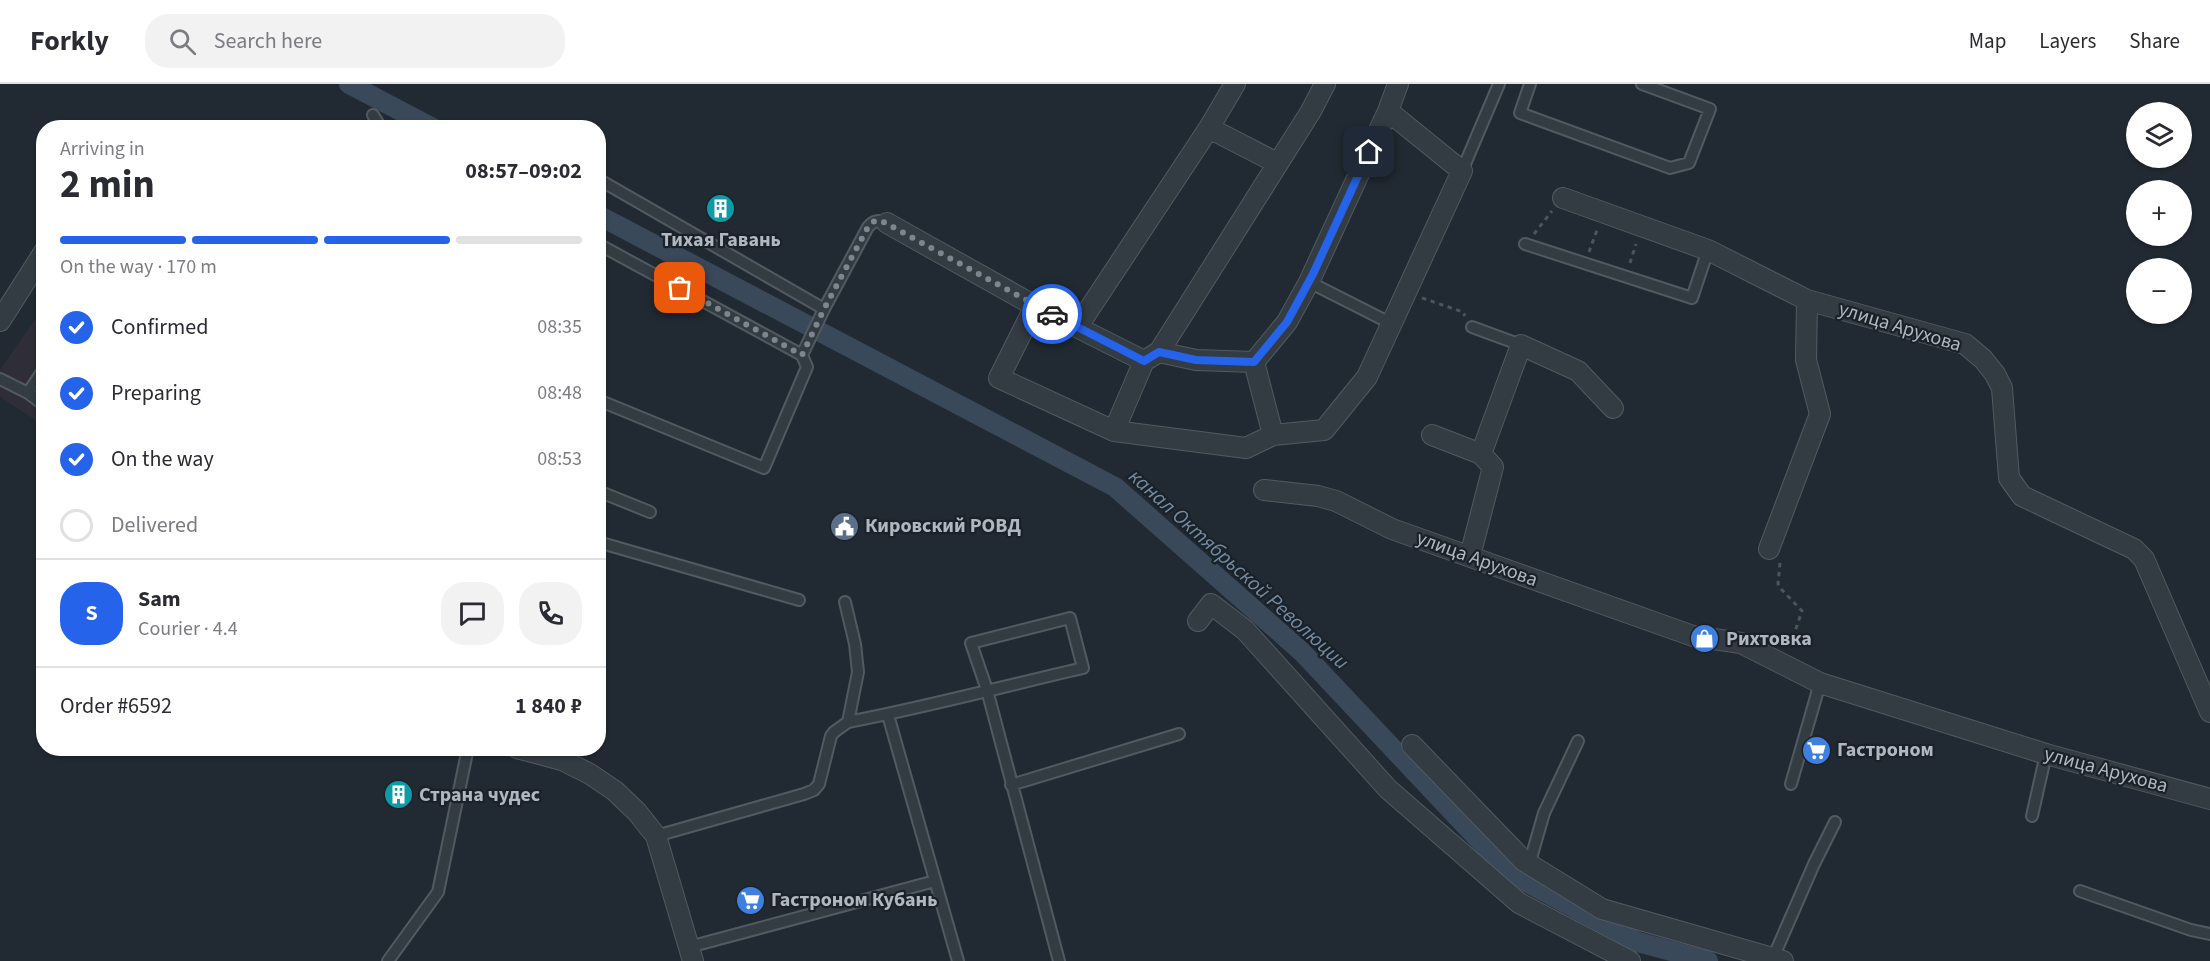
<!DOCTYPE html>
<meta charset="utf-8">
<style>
body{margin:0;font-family:"Source Sans 3",sans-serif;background:#f2f2f3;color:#2b2b33;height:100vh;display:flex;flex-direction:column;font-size:22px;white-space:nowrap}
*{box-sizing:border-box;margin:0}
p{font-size:20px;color:#7c7c81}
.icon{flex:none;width:33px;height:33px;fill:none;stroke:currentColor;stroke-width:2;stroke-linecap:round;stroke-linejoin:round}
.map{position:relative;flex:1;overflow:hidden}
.sheet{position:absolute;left:36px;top:36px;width:570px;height:636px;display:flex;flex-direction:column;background:#fff;border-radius:24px;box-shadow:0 2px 4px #0004}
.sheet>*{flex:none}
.tools{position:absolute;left:2126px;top:18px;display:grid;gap:12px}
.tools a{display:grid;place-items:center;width:66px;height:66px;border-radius:50%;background:#fff;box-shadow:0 2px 4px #0004;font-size:30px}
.pin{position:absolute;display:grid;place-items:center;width:51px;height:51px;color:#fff;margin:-26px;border-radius:12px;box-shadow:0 3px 9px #0006}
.courier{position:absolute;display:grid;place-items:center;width:60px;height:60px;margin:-30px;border:4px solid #2563eb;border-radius:50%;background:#fff;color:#222;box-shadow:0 2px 8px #0007}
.headline em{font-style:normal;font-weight:700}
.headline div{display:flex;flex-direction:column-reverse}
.headline{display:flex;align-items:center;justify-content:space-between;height:102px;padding:0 24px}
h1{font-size:39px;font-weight:700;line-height:45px}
.bar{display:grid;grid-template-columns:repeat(4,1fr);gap:9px 6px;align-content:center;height:72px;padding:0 24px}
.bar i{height:8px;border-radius:4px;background:#e1e1e2}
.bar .current{background:#2563eb}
.bar p{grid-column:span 4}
.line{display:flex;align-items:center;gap:15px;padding:0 24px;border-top:2px solid #e1e1e2}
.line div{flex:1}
.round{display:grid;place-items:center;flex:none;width:63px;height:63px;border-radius:24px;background:#f2f2f3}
ol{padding:0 24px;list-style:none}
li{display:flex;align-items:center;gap:18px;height:66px}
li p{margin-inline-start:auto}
li .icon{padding:6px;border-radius:50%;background:#2563eb;color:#fff;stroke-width:4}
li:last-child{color:#7c7c81}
li i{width:33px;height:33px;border:3px solid #e1e1e2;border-radius:50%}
header{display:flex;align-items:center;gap:36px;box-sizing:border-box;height:84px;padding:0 30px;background:#fff;border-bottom:2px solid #e1e1e2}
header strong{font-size:28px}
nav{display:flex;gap:33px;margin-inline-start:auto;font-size:21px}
.search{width:420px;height:54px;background:#f2f2f3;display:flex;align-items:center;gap:15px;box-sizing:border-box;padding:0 21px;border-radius:24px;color:#7c7c81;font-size:22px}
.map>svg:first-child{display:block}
</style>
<header>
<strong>Forkly</strong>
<div class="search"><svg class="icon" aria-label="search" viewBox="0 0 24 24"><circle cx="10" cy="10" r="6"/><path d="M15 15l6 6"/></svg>Search here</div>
<nav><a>Map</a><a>Layers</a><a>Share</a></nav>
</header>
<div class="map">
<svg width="2210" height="877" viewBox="0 0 2210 877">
<rect width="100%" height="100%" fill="#212a32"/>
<path fill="#2f2e38" d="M 43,224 L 43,341 L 0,313 L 0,286 Z"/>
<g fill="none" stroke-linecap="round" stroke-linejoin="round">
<path stroke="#39495a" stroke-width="20" d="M 349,0 L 433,44
M 598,131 L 1115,403 L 1302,568 L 1511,790 L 1638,858 L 1708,877"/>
<defs>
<path id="lane" d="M 1530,0 L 1520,29 L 1670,84 L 1689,79 L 1710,25 L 1642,0
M 373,31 L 381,44
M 1462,87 L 1499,0
M 598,95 L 824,225
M 598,160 L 802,271 L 807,283 L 764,384 L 598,316
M 1525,160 L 1692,214 L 1708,166
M 1309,198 L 1392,240
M 1472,243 L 1521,261
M 802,271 L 824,225 L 868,143 C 874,136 879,136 887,139
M 0,295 L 28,309 L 44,285
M 28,309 L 44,321
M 598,407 L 650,428
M 598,458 L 799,516
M 888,631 L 958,877
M 848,638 C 927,623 1005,602 1083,584 L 1070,534 L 971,559 L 987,606 L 1059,877
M 1791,700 L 1820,599
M 1011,701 L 1179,650
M 2032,732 L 2046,670
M 656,752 L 804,710 L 814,706 L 819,700 L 831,652 L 834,648 L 848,638 L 858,588 L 855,560 L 845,518
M 1529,781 L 1544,729 L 1578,657
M 2080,807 L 2191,846 L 2210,850
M 689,863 L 935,797
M 1773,874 L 1814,780 L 1835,738
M 388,877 L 438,808 L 468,664"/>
<path id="street" d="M 1209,44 L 1277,79
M 1563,114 L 1708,166 L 1807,216 L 1965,260 L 1983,275 L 1995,290 L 2002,304 L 2009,394 L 2022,412 L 2134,465 L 2144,475 L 2210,628
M 887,139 L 1035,222 L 1144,277 L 1159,268 L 1311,27 L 1325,0
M 1035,222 L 999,294 L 1114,347 L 1246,364 L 1273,351
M 0,237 L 44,168
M 1078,242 L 1209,44 L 1235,0
M 1159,268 L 1196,276 L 1254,278 L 1273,351 L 1324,346 L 1367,293 L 1462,87 L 1388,27
M 1254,278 L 1287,238 L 1309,198 L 1388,27 L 1398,0
M 1114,347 L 1144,277
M 1432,351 L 1481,370 L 1493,383 L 1470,472
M 1481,370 L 1521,261 L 1578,287 L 1613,324
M 1264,406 L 1318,412 L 1336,417 L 1392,445 L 1693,552 L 1741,559 L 1820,599 L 2046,670 L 2210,715
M 1769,465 L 1820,330 L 1806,276 L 1807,216
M 1198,537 L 1211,520 L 1245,546 L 1388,705 L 1519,819 L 1630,877
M 1412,661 L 1524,777 L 1602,825 L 1783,877
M 517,664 L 562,676 L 590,690 L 615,707 L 637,728 L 656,752 L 693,877"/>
</defs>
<use href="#lane" stroke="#525a61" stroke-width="14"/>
<use href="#street" stroke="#525a61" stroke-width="22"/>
<path stroke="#485758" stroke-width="3" stroke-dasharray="4.5 4.5" stroke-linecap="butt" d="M 1534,150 L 1552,127
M 1589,168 L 1597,146
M 1630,179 L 1636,160
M 1422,214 L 1463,228 L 1465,232
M 1780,479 L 1778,500 L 1781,505 L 1802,527 L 1790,562"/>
<use href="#lane" stroke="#343c43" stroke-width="10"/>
<use href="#street" stroke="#343c43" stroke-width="20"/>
</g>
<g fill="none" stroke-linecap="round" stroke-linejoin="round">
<path stroke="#7d868e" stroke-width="6" stroke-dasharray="0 10.8" d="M 680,204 L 802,271 L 824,225 L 868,143 L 872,138 L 880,136 L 1052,230"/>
<path stroke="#2563eb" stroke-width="8" d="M 1052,230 L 1144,277 L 1159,268 L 1196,276 L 1254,278 L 1287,238 L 1313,190 L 1369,68"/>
</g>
<defs>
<symbol id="building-disc" viewBox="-11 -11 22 22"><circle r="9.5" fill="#0f9aa8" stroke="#1a2128"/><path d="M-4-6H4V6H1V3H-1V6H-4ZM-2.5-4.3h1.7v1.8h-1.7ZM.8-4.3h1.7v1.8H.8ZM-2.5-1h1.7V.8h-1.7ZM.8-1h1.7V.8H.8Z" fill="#fff"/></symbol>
<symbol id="civic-disc" viewBox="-11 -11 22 22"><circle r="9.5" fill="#5c6f8a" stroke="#1a2128"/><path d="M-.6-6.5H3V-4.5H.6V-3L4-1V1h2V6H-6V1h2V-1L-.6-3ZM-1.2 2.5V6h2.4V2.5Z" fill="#fff"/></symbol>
<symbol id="shop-disc" viewBox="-11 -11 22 22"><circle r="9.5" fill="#3f7fe0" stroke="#1a2128"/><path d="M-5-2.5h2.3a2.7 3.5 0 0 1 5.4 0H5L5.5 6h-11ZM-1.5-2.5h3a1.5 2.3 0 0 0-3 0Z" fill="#fff"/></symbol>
<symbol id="supermarket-disc" viewBox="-11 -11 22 22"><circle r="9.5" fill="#3f7fe0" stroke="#1a2128"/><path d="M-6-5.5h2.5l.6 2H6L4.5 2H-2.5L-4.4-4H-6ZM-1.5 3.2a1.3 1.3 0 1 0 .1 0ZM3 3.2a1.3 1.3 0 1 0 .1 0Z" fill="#fff"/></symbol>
</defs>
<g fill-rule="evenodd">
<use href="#building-disc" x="704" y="108" width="33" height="33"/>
<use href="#civic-disc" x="828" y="426" width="33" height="33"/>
<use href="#shop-disc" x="1688" y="538" width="33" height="33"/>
<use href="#supermarket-disc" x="1800" y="650" width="33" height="33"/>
<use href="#building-disc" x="382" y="694" width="33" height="33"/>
<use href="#supermarket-disc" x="734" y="800" width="33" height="33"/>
</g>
<g text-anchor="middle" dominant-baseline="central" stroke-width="4.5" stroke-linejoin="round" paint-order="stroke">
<g font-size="20" font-weight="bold" fill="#afb7c0" stroke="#1a2128" text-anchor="start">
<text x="721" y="156" text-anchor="middle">Тихая Гавань</text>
<text x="865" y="442">Кировский РОВД</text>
<text x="1726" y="555">Рихтовка</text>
<text x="1837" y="666">Гастроном</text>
<text x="419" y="711">Страна чудес</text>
<text x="771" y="816">Гастроном Кубань</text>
</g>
<g font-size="20" fill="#afb7c0" stroke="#1a2128">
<text transform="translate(1900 243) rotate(17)">улица Арухова</text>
<text transform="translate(1477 475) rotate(20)">улица Арухова</text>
<text transform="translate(2106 686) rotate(15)">улица Арухова</text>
</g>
<g font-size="21" font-style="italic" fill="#738aa0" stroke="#1a2128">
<text transform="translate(1239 485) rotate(42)">канал Октябрьской Революции</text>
</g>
</g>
</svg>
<div class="tools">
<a><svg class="icon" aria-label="layers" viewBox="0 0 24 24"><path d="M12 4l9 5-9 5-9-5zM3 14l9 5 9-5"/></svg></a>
<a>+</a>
<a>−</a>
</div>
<div class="pin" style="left:680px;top:204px;background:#ea580c"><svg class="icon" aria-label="bag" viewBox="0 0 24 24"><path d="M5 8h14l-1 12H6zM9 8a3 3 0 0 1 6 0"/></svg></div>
<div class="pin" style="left:1369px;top:68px;background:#1f2937"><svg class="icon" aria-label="home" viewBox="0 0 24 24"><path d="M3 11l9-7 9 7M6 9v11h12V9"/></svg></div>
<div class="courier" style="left:1052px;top:230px"><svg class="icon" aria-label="car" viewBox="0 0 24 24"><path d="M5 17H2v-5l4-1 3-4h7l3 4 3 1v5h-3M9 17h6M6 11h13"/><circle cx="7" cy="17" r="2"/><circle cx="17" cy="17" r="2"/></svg></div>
<section class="sheet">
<div class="headline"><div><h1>2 min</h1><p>Arriving in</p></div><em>08:57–09:02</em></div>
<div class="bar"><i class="current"></i><i class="current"></i><i class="current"></i><i></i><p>On the way · 170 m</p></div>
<ol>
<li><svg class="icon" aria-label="check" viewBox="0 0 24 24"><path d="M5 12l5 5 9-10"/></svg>Confirmed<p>08:35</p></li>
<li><svg class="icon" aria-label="check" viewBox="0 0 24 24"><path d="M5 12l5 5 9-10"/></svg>Preparing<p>08:48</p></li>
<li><svg class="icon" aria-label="check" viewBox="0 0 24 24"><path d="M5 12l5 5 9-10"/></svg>On the way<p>08:53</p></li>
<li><i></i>Delivered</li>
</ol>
<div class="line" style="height:108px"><b class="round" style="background:#2563eb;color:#fff">S</b><div><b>Sam</b><p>Courier · 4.4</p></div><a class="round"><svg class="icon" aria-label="chat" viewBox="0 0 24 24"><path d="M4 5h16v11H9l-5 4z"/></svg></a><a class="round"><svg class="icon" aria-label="phone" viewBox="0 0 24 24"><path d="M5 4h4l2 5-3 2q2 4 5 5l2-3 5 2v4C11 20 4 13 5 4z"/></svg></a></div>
<div class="line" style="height:78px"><div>Order #6592</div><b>1 840 ₽</b></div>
</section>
</div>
